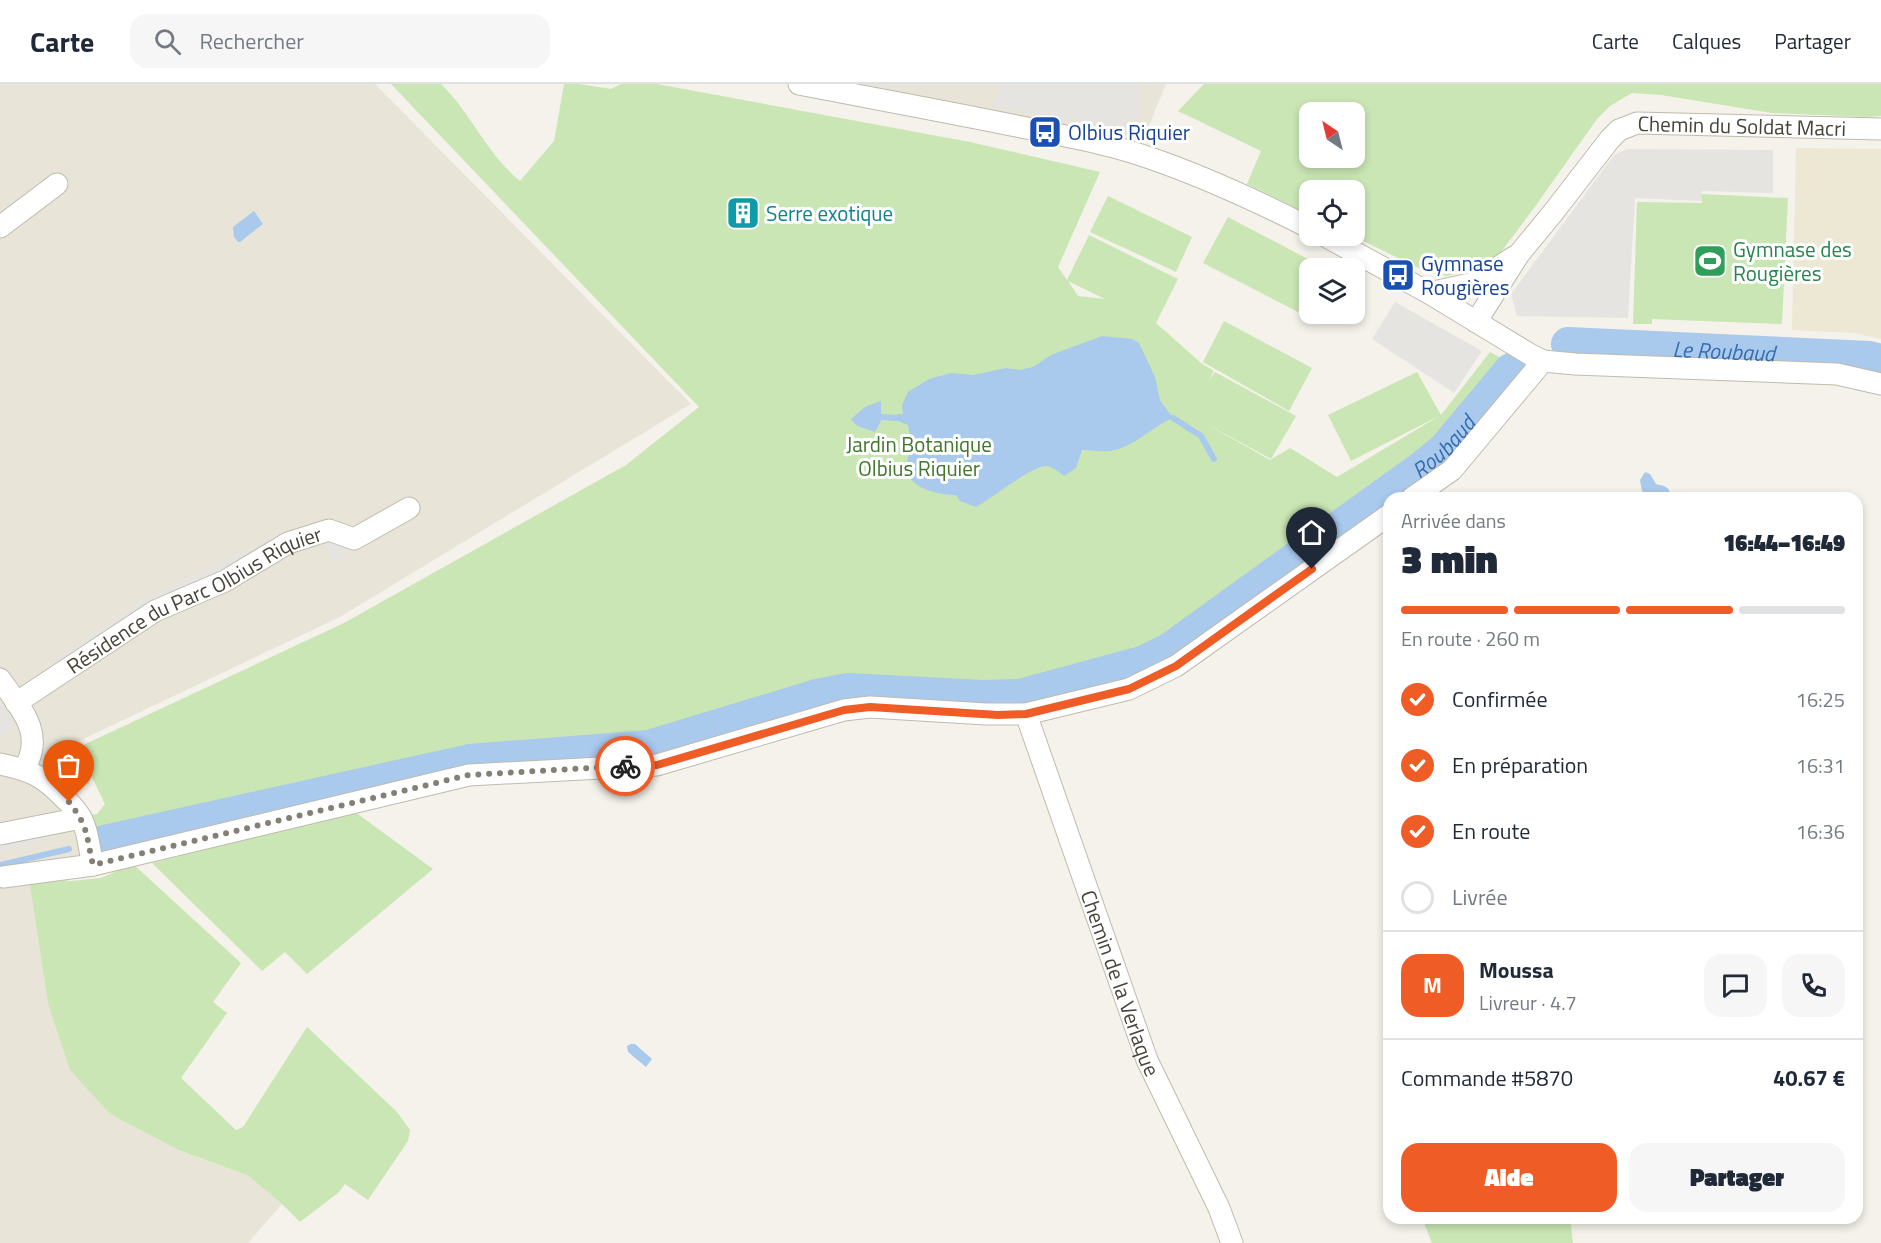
<!DOCTYPE html>
<html lang="fr">
<meta charset="utf-8">
<style>
body{margin:0;font-family:"Titillium Web",sans-serif;background:#f6f6f7;color:#1f2937;height:100vh;display:flex;flex-direction:column;font-size:22px;white-space:nowrap}
*{box-sizing:border-box;margin:0}
p{font-size:20px;color:#747a83}
.icon{flex:none;width:33px;height:33px;fill:none;stroke:currentColor;stroke-width:2;stroke-linecap:round;stroke-linejoin:round}
.map{position:relative;flex:1;overflow:hidden}
.details{position:absolute;left:1383px;top:408px;width:480px;height:732px;display:flex;flex-direction:column;background:#fff;border-radius:18px;box-shadow:0 3px 9px #0003}
.details>*{flex:none}
.needle{width:39px;rotate:325deg}
.fabs{position:absolute;left:1299px;top:18px;display:grid;gap:12px}
.fabs a{display:grid;place-items:center;width:66px;height:66px;border-radius:12px;background:#fff;box-shadow:0 3px 9px #0003;font-size:30px}
.pin{position:absolute;display:grid;place-items:center;width:51px;height:51px;color:#fff;margin:-62px -26px;border-radius:50% 50% 50% 0;rotate:-45deg;box-shadow:0 0 6px #0007}
.pin .icon{rotate:45deg}
.courier{position:absolute;display:grid;place-items:center;width:60px;height:60px;margin:-30px;border:4px solid #ef5c25;border-radius:50%;background:#fff;color:#222;box-shadow:0 2px 8px #0007}
.head em{font-style:normal;font-weight:800}
.head div{display:flex;flex-direction:column-reverse}
.head{display:flex;align-items:center;justify-content:space-between;height:102px;padding:0 18px}
h1{font-size:39px;font-weight:800;line-height:45px}
.bar{display:grid;grid-template-columns:repeat(4,1fr);gap:9px 6px;align-content:center;height:72px;padding:0 18px}
.bar i{height:8px;border-radius:4px;background:#e0e1e3}
.bar .selected{background:#ef5c25}
.bar p{grid-column:span 4}
.line{display:flex;align-items:center;gap:15px;padding:0 18px;border-top:2px solid #e0e1e3}
.line div{flex:1}
.round{display:grid;place-items:center;flex:none;width:63px;height:63px;border-radius:18px;background:#f6f6f7}
ol{padding:0 18px;list-style:none}
li{display:flex;align-items:center;gap:18px;height:66px}
li p{margin-inline-start:auto}
li .icon{padding:6px;border-radius:50%;background:#ef5c25;color:#fff;stroke-width:4}
li:last-child{color:#747a83}
li i{width:33px;height:33px;border:3px solid #e0e1e3;border-radius:50%}
.primary-button{display:flex;gap:12px;margin-top:auto;padding:12px 18px}
.primary-button a{flex:1;height:69px;border-radius:18px;background:#ef5c25;color:#fff;font-size:24px;font-weight:800;line-height:69px;text-align:center}
.primary-button a+a{background:#f6f6f7;color:#1f2937}
header{display:flex;align-items:center;gap:36px;box-sizing:border-box;height:84px;padding:0 30px;background:#fff;border-bottom:2px solid #e0e1e3}
header strong{font-size:28px}
nav{display:flex;gap:33px;margin-inline-start:auto;font-size:21px}
.search{width:420px;height:54px;background:#f6f6f7;display:flex;align-items:center;gap:15px;box-sizing:border-box;padding:0 21px;border-radius:18px;color:#747a83;font-size:22px}
.map>svg:first-child{display:block}
</style>
<header>
<strong>Carte</strong>
<div class="search"><svg class="icon" aria-label="search" viewBox="0 0 24 24"><circle cx="10" cy="10" r="6"/><path d="M15 15l6 6"/></svg>Rechercher</div>
<nav><a>Carte</a><a>Calques</a><a>Partager</a></nav>
</header>
<div class="map">
<svg width="1881" height="1159" viewBox="0 0 1881 1159">
<rect width="100%" height="100%" fill="#f4f2ea"/>
<path fill="#e8e5d8" d="M 0,0 L 375,0 L 691,320 L 340,533 L 60,666 L 85,787 L 30,794 L 180,1067 L 247,1091 L 282,1120 L 248,1159 L 0,1159 Z
M 802,0 L 1166,0 L 1141,61 Z"/>
<path fill="#ece8d4" d="M 1796,64 L 1881,65 L 1881,255 L 1854,249 L 1792,246 Z"/>
<path fill="#cae6b4" fill-rule="evenodd" d="M 391,0 L 441,0 C 472,30 485,68 520,97 L 554,57 L 564,0 L 579,0 L 611,5 L 621,0 L 657,0 L 970,58 L 1100,88 L 1058,183 L 1067,196 L 1089,151 L 1178,195 L 1156,239 L 1201,279 L 1214,287 L 1208,298 L 1215,288 L 1296,332 L 1271,375 L 1201,337 L 1270,376 L 1290,364 L 1337,393 L 1441,331 L 1351,377 L 1328,331 L 1417,288 L 1441,331 L 1490,268 L 1505,276 L 1447,344 L 1424,367 L 1153,561 L 1106,577 L 1022,599 L 981,602 L 859,595 L 817,600 L 648,652 L 466,664 L 93,751 L 92,731 L 97,730 L 105,720 L 88,685 L 84,682 L 76,685 L 64,670 L 344,539 L 626,381 L 699,323 ZM 1068,197 L 1105,215 L 1078,212 Z
M 1204,0 L 1881,0 L 1881,32 L 1867,33 L 1772,29 L 1661,11 L 1632,9 L 1610,22 L 1597,35 L 1534,124 L 1498,172 L 1478,184 L 1447,192 L 1427,188 L 1353,152 L 1354,106 L 1310,106 L 1309,131 L 1247,100 L 1261,67 L 1178,27 ZM 1310,28 L 1354,28 L 1354,74 L 1310,74 Z
M 1701,110 L 1788,114 L 1782,240 L 1652,235 L 1652,240 L 1633,240 L 1637,118 L 1702,119 Z
M 1108,112 L 1192,153 L 1176,188 L 1090,148 Z
M 1228,133 L 1323,183 L 1310,184 L 1309,207 L 1298,228 L 1203,179 Z
M 1224,237 L 1312,284 L 1289,327 L 1203,278 Z
M 355,728 L 433,785 L 307,890 L 285,868 L 262,887 L 152,779 Z
M 133,780 L 241,879 L 213,918 L 227,929 L 181,994 L 236,1046 L 243,1043 L 307,943 L 397,1028 L 410,1046 L 408,1057 L 368,1116 L 345,1100 L 339,1108 L 300,1138 L 282,1120 L 247,1091 L 181,1067 L 110,1030 L 70,986 L 48,919 L 29,794 L 71,797 L 101,794 Z
M 1422,1134 L 1570,1134 L 1573,1159 L 1432,1159 Z"/>
<path fill="#e6e4e1" d="M 1001,0 L 1138,0 L 1136,57 L 1067,38 L 991,22 Z
M 1628,65 L 1773,66 L 1773,109 L 1702,107 L 1701,117 L 1635,114 L 1628,234 L 1517,232 L 1511,210 L 1614,71 Z
M 1395,218 L 1482,267 L 1454,309 L 1372,255 Z
M 333,448 L 347,472 L 334,479 L 321,455 Z
M 282,449 L 285,454 L 60,582 L 55,576 L 145,515 Z
M 0,620 L 12,635 L 11,646 L 4,653 L 0,654 Z
M 37,749 L 39,759 L 0,767 L 0,758 Z"/>
<path fill="#a9c9ed" d="M 254,127 L 263,140 L 240,158 L 238,158 L 234,153 L 233,143 Z
M 1102,252 L 1132,255 L 1139,259 L 1155,293 L 1160,316 L 1173,334 C 1151,343 1135,363 1110,367 C 1101,368 1091,366 1082,366 L 1076,384 L 1064,392 C 1059,388 1053,383 1047,382 C 1034,380 991,415 976,423 L 960,417 L 956,411 C 941,411 913,406 907,388 C 903,379 912,369 911,360 C 911,354 909,347 908,341 L 898,337 L 897,330 L 903,330 L 902,321 L 908,308 L 929,295 L 951,289 L 973,291 L 1006,284 L 1020,286 L 1033,283 L 1051,271 Z
M 881,317 L 881,337 L 875,348 L 857,342 L 851,335 L 865,323 Z
M 1645,388 L 1650,390 L 1656,400 C 1664,402 1672,403 1670,414 L 1646,414 L 1642,407 L 1640,396 Z
M 631,960 L 635,960 L 652,975 L 646,983 L 628,968 L 627,962 Z"/>
<g fill="none" stroke-linecap="round" stroke-linejoin="round">
<path stroke="#a9c9ed" stroke-width="6" d="M 881,333 L 897,334
M 1173,334 L 1201,352 L 1214,375
M 0,781 L 69,765"/>
<g stroke="#a9c9ed" stroke-width="34">
<path id="s1" d="M 1568,260 L 1869,274 L 1881,277"/>
<path id="s2" d="M 104,758 L 470,677 L 649,663 L 817,612 L 848,606 L 983,613 L 1020,612 L 1142,579 L 1169,566 L 1423,383 L 1445,365 L 1511,286"/>
</g>
<defs>
<g id="minor">
<path d="M 799,0 C 876,15 954,29 1031,45 C 1070,53 1109,60 1147,73 C 1203,92 1257,117 1310,144"/>
<path d="M 0,143 L 57,100"/>
<path d="M 1325,152 L 1429,209 L 1531,271 L 1543,277 L 1575,280 L 1837,290 L 1881,300"/>
<path d="M 1429,209 L 1474,199 L 1514,173"/>
<path id="s3" d="M 1476,238 L 1519,170 L 1552,130 L 1610,55 L 1619,46 L 1637,39 L 1881,45"/>
<path d="M 1412,414 L 1452,386 L 1543,277"/>
<path d="M 0,595 C 20,624 46,649 24,685"/>
<path id="s4" d="M 16,619 L 155,527 L 225,497 L 288,459 L 329,446 L 354,455 L 409,424"/>
<path id="s5" d="M 1026,630 L 1147,976 L 1219,1124 L 1232,1159"/>
<path d="M 0,680 C 30,686 43,692 64,714 C 71,720 78,728 82,736 C 89,750 89,766 93,781"/>
<path d="M 0,750 L 81,734"/>
<path d="M 3,793 L 93,781 L 469,691 L 657,681 L 844,626 L 870,623 L 986,630 L 1026,630 L 1129,605 L 1176,582 L 1389,431"/>
</g>
</defs>
<use href="#minor" stroke="#bfbbac" stroke-width="23"/>
<use href="#minor" stroke="#fff" stroke-width="21"/>
</g>
<g fill="none" stroke-linecap="round" stroke-linejoin="round">
<path stroke="#848076" stroke-width="6" stroke-dasharray="0 10.8" d="M 69,718 C 89,743 86,752 93,781 L 469,691 L 625,682"/>
<path stroke="#ef5c25" stroke-width="8" d="M 625,682 L 657,681 L 844,626 L 870,623 L 998,631 L 1026,630 L 1129,605 L 1176,582 L 1312,485"/>
</g>
<defs>
<symbol id="bus-square" viewBox="-11 -11 22 22"><rect x="-9" y="-9" width="18" height="18" rx="4" fill="#1a4fb4" stroke="#fff"/><path d="M-5-6H5V4H4V6H2V4H-2V6H-4V4H-5ZM-3.5-4V0h7V-4ZM-3.5 1.2v1.5H-2V1.2ZM2 1.2v1.5H3.5V1.2Z" fill="#fff"/></symbol>
<symbol id="building-square" viewBox="-11 -11 22 22"><rect x="-9" y="-9" width="18" height="18" rx="4" fill="#0f9aa8" stroke="#fff"/><path d="M-4-6H4V6H1V3H-1V6H-4ZM-2.5-4.3h1.7v1.8h-1.7ZM.8-4.3h1.7v1.8H.8ZM-2.5-1h1.7V.8h-1.7ZM.8-1h1.7V.8H.8Z" fill="#fff"/></symbol>
<symbol id="stadium-square" viewBox="-11 -11 22 22"><rect x="-9" y="-9" width="18" height="18" rx="4" fill="#2e9e5b" stroke="#fff"/><path d="M0-5a6.5 5 0 1 0 0 10a6.5 5 0 1 0 0-10ZM-3.5-1.8h7v3.6h-7Z" fill="#fff"/></symbol>
</defs>
<g fill-rule="evenodd">
<use href="#bus-square" x="1026" y="29" width="38" height="38"/>
<use href="#building-square" x="724" y="110" width="38" height="38"/>
<use href="#stadium-square" x="1691" y="158" width="38" height="38"/>
<use href="#bus-square" x="1379" y="172" width="38" height="38"/>
</g>
<g text-anchor="middle" dominant-baseline="central" stroke-width="6" stroke-linejoin="round" paint-order="stroke">
<g font-size="21" fill="#474338" stroke="#fff">
<text stroke="none"><textPath href="#s3" startOffset="364">Chemin du Soldat Macri</textPath></text>
<text stroke="none"><textPath href="#s4" startOffset="207">Résidence du Parc Olbius Riquier</textPath></text>
<text stroke="none"><textPath href="#s5" startOffset="285">Chemin de la Verlaque</textPath></text>
</g>
<g font-size="21" fill="#164399" stroke="#fff" text-anchor="start">
<text x="1068" y="48">Olbius Riquier</text>
<text x="1421" y="179">Gymnase<tspan x="1421" dy="24">Rougières</tspan></text>
</g>
<g font-size="21" fill="#0d838f" stroke="#fff" text-anchor="start">
<text x="766" y="129">Serre exotique</text>
</g>
<g font-size="21" fill="#27864d" stroke="#fff" text-anchor="start">
<text x="1733" y="165">Gymnase des<tspan x="1733" dy="24">Rougières</tspan></text>
</g>
<g font-size="21" fill="#40772d" stroke="#fff">
<text x="919" y="360">Jardin Botanique<tspan x="919" dy="24">Olbius Riquier</tspan></text>
</g>
<g font-size="22" font-style="italic" fill="#366daf" stroke="#fff">
<text stroke="none"><textPath href="#s1" startOffset="156">Le Roubaud</textPath></text>
<text stroke="none"><textPath href="#s2" startOffset="1432">Roubaud</textPath></text>
</g>
</g>
</svg>
<div class="fabs">
<a><svg class="needle" viewBox="-14 -14 28 28"><path d="M0-13l5 13h-10z" fill="#e53935"/><path d="M0 13l5-13h-10z" fill="#747a83"/></svg></a>
<a><svg class="icon" aria-label="locate" viewBox="0 0 24 24"><circle cx="12" cy="12" r="6"/><path d="M12 2v4M12 18v4M2 12h4M18 12h4"/></svg></a>
<a><svg class="icon" aria-label="layers" viewBox="0 0 24 24"><path d="M12 4l9 5-9 5-9-5zM3 14l9 5 9-5"/></svg></a>
</div>
<div class="pin" style="left:69px;top:718px;background:#ea580c"><svg class="icon" aria-label="bag" viewBox="0 0 24 24"><path d="M5 8h14l-1 12H6zM9 8a3 3 0 0 1 6 0"/></svg></div>
<div class="pin" style="left:1312px;top:485px;background:#1f2937"><svg class="icon" aria-label="home" viewBox="0 0 24 24"><path d="M3 11l9-7 9 7M6 9v11h12V9"/></svg></div>
<div class="courier" style="left:625px;top:682px"><svg class="icon" aria-label="bike" viewBox="0 0 24 24"><circle cx="6" cy="16" r="4"/><circle cx="18" cy="16" r="4"/><path d="M6 16l4-8h5l3 8M10 8l3 8H6M13 5h3"/></svg></div>
<section class="details">
<div class="head"><div><h1>3 min</h1><p>Arrivée dans</p></div><em>16:44–16:49</em></div>
<div class="bar"><i class="selected"></i><i class="selected"></i><i class="selected"></i><i></i><p>En route · 260 m</p></div>
<ol>
<li><svg class="icon" aria-label="check" viewBox="0 0 24 24"><path d="M5 12l5 5 9-10"/></svg>Confirmée<p>16:25</p></li>
<li><svg class="icon" aria-label="check" viewBox="0 0 24 24"><path d="M5 12l5 5 9-10"/></svg>En préparation<p>16:31</p></li>
<li><svg class="icon" aria-label="check" viewBox="0 0 24 24"><path d="M5 12l5 5 9-10"/></svg>En route<p>16:36</p></li>
<li><i></i>Livrée</li>
</ol>
<div class="line" style="height:108px"><b class="round" style="background:#ef5c25;color:#fff">M</b><div><b>Moussa</b><p>Livreur · 4.7</p></div><a class="round"><svg class="icon" aria-label="chat" viewBox="0 0 24 24"><path d="M4 5h16v11H9l-5 4z"/></svg></a><a class="round"><svg class="icon" aria-label="phone" viewBox="0 0 24 24"><path d="M5 4h4l2 5-3 2q2 4 5 5l2-3 5 2v4C11 20 4 13 5 4z"/></svg></a></div>
<div class="line" style="height:78px"><div>Commande #5870</div><b>40.67 €</b></div>
<div class="primary-button"><a>Aide</a><a>Partager</a></div>
</section>
</div>
